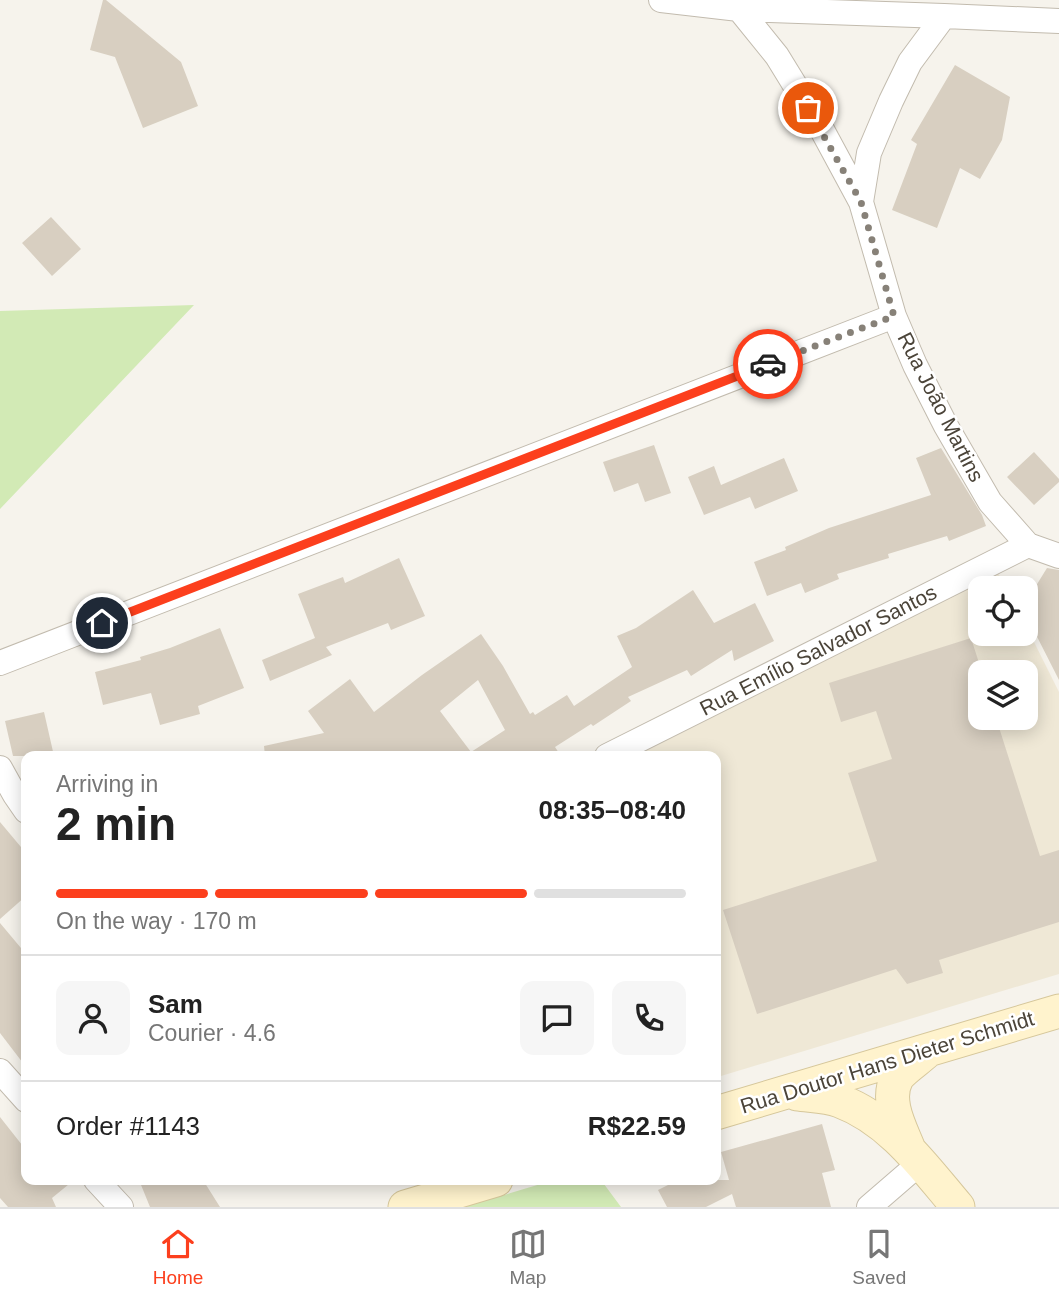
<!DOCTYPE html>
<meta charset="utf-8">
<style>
body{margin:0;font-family:Helvetica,sans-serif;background:#f6f6f6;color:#222;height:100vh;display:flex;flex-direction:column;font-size:26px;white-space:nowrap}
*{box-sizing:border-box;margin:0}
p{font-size:23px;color:#767676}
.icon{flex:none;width:38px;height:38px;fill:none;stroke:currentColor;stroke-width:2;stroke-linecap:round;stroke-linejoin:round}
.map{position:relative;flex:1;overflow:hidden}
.drawer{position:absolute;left:21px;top:751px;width:700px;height:434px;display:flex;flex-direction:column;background:#fff;border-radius:14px;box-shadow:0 4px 18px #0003}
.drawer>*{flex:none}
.buttons{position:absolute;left:968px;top:576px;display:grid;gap:14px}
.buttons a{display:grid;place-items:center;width:70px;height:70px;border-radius:14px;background:#fff;box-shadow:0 4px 18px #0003;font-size:35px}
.pin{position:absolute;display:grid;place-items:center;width:60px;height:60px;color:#fff;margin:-30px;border:4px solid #fff;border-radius:50%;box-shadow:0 2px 7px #0007}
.courier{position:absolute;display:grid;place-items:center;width:70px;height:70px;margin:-35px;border:5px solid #fc3f1d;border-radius:50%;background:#fff;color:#222;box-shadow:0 2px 9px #0007}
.headline em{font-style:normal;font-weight:700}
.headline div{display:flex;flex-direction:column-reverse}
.headline{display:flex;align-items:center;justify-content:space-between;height:119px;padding:0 35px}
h1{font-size:46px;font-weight:700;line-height:52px}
.bar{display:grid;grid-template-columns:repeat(4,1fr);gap:10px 7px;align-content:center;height:84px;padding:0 35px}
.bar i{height:9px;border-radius:5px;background:#e0e0e0}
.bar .current{background:#fc3f1d}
.bar p{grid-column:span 4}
.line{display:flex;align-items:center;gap:18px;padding:0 35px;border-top:2px solid #e0e0e0}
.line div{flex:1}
.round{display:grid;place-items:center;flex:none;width:74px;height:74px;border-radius:14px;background:#f6f6f6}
.tab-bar{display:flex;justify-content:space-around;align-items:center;height:98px;border-top:2px solid #e0e0e0;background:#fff;font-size:19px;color:#767676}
.tab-bar a{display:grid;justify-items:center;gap:4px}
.tab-bar .current{color:#fc3f1d}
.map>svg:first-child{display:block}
</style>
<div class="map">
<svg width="1059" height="1207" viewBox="0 0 1059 1207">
<rect width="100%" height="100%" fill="#f6f3ec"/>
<path fill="#efe8d6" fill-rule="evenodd" d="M 997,571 L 1006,588 L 980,588 L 980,634 L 1026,634 L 1026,626 L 1059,692 L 1059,974 L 721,1076 L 716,1062 L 716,756 L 617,756 ZM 980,672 L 1026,672 L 1026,718 L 980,718 Z"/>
<path fill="#d2eab5" d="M 194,305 L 0,509 L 0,311 Z
M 554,1180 L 601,1180 L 621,1207 L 464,1207 Z"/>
<path fill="#d8cfc1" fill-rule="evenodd" d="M 103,0 L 106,0 L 181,62 L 198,106 L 143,128 L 115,57 L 90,50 Z
M 955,65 L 1010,97 L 1002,140 L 980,179 L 960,168 L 937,228 L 892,210 L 917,144 L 911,140 Z
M 51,217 L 81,249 L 52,276 L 22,243 Z
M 654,445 L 671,493 L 645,502 L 638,483 L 614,492 L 603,462 Z
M 941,448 L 982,515 L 986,526 L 949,541 L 947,536 L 888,554 L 889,558 L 837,574 L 839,579 L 805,593 L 801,583 L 767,596 L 754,562 L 786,550 L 785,547 L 829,528 L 931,495 L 916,458 Z
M 1034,452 L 1059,479 L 1059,482 L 1034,505 L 1007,477 Z
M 784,458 L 798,491 L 755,509 L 750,497 L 704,515 L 688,477 L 714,466 L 721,485 Z
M 399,558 L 425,616 L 391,630 L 388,623 L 326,647 L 332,655 L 270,681 L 262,660 L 315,638 L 298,594 L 343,577 L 345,583 Z
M 1047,568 L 1059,570 L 1059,680 L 1026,615 L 1026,602 Z
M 693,590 L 714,623 L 755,603 L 774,641 L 734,661 L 732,650 L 691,676 L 687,670 L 628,697 L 631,701 L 593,726 L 591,724 L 555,747 L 561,756 L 265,756 L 264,746 L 324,733 L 308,711 L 350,679 L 374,712 L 422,675 L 481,634 L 503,666 L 530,714 L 533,712 L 535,715 L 567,695 L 574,706 L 632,667 L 617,636 L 636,628 ZM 478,680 L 505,730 L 471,752 L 440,711 Z
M 220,628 L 244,688 L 198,706 L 200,714 L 160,725 L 151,693 L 103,705 L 95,672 L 141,660 L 140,657 L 170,648 Z
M 971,638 L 980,666 L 980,718 L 996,718 L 1040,856 L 1059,850 L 1059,922 L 939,960 L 943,973 L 907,984 L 896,969 L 757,1014 L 723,910 L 877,861 L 848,773 L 892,759 L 876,711 L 841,722 L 829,683 Z
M 44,712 L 54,756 L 13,756 L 5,721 Z
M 0,822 L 26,853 L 26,896 L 0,919 Z
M 0,923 L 26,954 L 26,1067 L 0,1033 Z
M 0,1117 L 26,1150 L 26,1180 L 74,1180 L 52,1198 L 56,1207 L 8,1207 L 0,1198 Z
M 822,1124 L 835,1170 L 822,1173 L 831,1207 L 736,1207 L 732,1194 L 706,1207 L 667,1207 L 658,1190 L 678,1180 L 729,1180 L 721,1152 Z
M 139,1180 L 203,1180 L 220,1207 L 150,1207 Z"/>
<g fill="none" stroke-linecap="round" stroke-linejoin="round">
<defs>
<path id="street" d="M 661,0 L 739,9 L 944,16 L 1059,21
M 739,9 L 777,56 L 820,126 L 861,202 L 894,316 L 915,365 L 946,426 L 990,502 L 1028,545 L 1059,556
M 861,202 L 869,153 L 891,101 L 910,62 L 944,16
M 0,663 L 894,316
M 607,756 L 1028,545
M 0,768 L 15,795 L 26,811
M 0,1071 L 26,1100
M 96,1180 L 121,1207
M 869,1207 L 920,1163"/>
<path id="secondary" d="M 797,1094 C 811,1096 827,1096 840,1101 C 891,1120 924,1167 958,1207
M 716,1113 L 1059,1011
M 908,1147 C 900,1127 885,1100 897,1078 C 902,1070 919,1059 926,1052
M 405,1207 L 496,1180"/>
</defs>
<use href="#street" stroke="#c2bbae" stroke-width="26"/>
<use href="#secondary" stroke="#d6c79b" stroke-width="35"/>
<use href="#street" stroke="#fff" stroke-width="24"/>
<use href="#secondary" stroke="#fff3cd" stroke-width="33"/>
</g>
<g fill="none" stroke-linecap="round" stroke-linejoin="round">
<path stroke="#878178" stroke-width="7" stroke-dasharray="0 12.6" d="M 768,364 L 894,316 L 861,202 L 808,108"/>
<path stroke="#fc3f1d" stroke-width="9" d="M 102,623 L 768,364"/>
</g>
<g text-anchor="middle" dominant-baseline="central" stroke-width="5" stroke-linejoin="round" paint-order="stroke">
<g font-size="21" fill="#4b4439" stroke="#fff">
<text transform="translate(941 407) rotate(63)">Rua João Martins</text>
<text transform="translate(818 650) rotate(-27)">Rua Emílio Salvador Santos</text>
<text transform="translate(887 1062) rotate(-17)">Rua Doutor Hans Dieter Schmidt</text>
</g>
</g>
</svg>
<div class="buttons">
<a><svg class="icon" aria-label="locate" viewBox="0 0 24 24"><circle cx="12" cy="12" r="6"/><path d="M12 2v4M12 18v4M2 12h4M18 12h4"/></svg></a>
<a><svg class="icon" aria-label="layers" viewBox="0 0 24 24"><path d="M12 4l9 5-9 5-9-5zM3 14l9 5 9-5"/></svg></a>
</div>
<div class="pin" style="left:808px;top:108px;background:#ea580c"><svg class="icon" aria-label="bag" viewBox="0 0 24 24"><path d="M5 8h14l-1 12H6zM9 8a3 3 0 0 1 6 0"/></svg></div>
<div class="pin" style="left:102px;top:623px;background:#1f2937"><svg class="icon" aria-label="home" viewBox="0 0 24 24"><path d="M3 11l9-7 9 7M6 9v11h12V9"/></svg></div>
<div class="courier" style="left:768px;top:364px"><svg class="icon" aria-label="car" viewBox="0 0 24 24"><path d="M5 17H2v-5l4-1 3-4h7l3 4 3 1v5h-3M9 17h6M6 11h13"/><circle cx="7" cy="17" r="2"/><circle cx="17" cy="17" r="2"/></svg></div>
<section class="drawer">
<div class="headline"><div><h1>2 min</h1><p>Arriving in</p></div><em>08:35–08:40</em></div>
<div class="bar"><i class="current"></i><i class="current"></i><i class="current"></i><i></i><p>On the way · 170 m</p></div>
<div class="line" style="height:126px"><a class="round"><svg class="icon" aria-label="person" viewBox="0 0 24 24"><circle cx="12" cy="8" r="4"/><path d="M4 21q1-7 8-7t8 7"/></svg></a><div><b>Sam</b><p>Courier · 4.6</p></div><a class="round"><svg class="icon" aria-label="chat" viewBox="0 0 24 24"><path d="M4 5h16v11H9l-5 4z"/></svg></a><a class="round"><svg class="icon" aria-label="phone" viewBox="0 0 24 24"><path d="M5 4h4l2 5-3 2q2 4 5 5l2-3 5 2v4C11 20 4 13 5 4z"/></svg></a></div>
<div class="line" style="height:91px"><div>Order #1143</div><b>R$22.59</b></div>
</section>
</div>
<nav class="tab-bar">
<a class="current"><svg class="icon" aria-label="home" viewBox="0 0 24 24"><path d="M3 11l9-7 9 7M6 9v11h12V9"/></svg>Home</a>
<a><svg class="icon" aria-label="map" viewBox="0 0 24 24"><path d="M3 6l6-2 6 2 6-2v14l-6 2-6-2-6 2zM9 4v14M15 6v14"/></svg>Map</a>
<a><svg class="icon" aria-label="saved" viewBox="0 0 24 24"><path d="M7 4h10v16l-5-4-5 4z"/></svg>Saved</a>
</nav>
